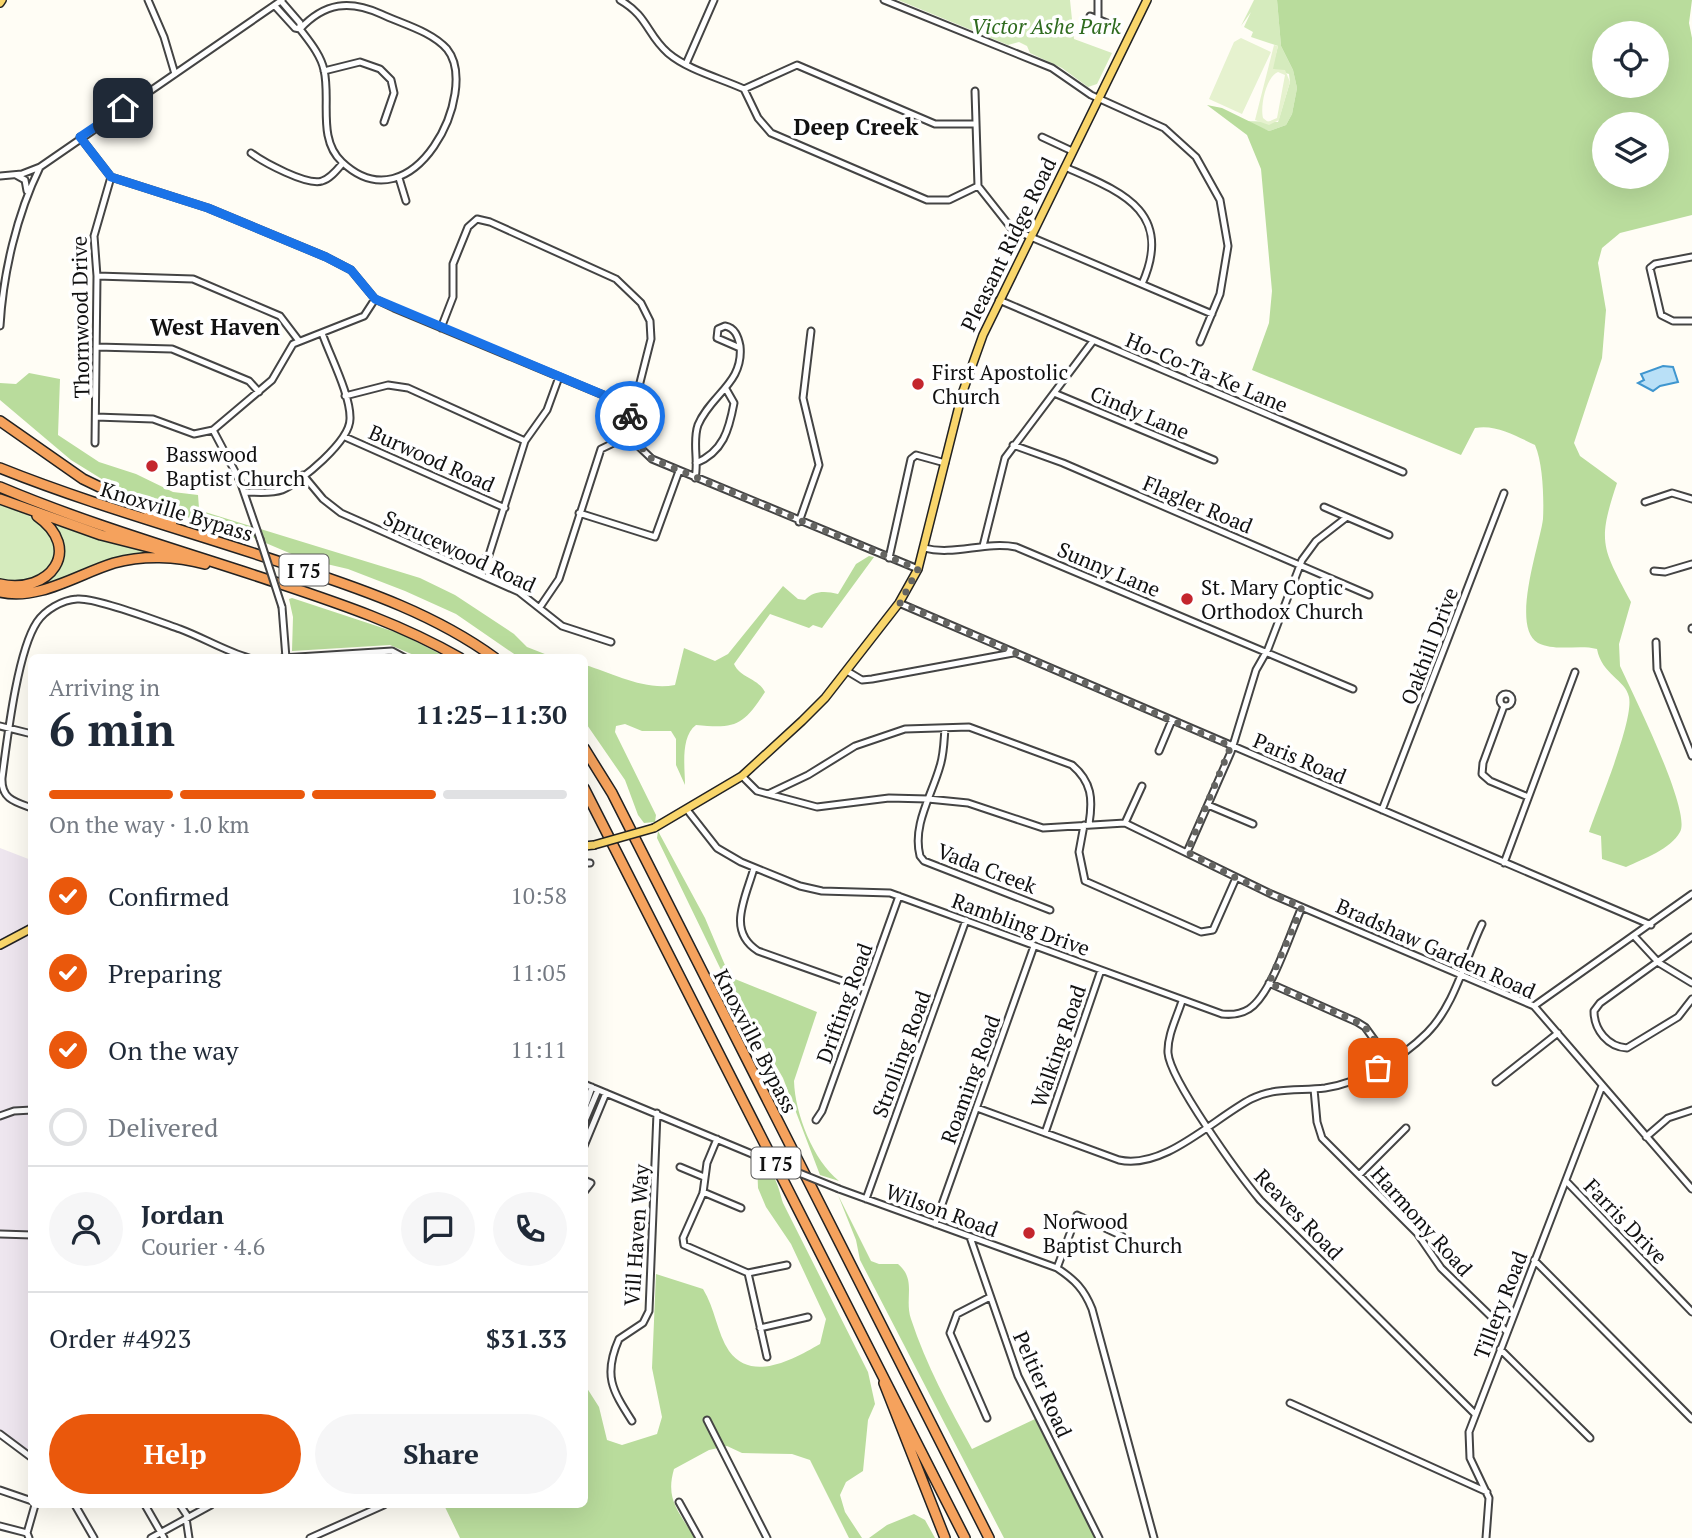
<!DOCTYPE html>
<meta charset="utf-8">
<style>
body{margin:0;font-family:"PT Serif",serif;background:#f6f6f7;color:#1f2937;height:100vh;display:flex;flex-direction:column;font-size:26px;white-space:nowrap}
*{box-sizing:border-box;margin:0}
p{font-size:23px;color:#747a83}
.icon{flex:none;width:38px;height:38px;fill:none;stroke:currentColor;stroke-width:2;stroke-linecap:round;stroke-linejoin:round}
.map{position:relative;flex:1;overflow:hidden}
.drawer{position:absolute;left:28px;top:654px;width:560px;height:854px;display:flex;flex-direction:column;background:#fff;border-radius:10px;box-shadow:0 7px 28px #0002}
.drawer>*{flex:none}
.tools{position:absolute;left:1592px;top:21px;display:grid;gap:14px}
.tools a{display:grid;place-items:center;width:77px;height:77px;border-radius:50%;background:#fff;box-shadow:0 7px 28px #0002;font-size:35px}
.pin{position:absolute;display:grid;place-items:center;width:60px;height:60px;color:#fff;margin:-30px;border-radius:14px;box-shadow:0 4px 10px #0006}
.courier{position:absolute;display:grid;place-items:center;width:70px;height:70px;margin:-35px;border:5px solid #1a73e8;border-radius:50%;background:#fff;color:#222;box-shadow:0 2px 9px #0007}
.head em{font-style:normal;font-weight:600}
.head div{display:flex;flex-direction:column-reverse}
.head{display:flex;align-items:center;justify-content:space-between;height:119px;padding:0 21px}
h1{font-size:46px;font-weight:600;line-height:52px}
.bar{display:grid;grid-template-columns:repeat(4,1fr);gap:10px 7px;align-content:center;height:84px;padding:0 21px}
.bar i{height:9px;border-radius:5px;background:#e0e1e3}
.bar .active{background:#ea580c}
.bar p{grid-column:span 4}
.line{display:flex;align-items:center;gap:18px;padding:0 21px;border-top:2px solid #e0e1e3}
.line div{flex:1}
.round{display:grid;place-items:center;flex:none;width:74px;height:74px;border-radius:37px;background:#f6f6f7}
ol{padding:0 21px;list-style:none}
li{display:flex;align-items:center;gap:21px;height:77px}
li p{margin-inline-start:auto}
li .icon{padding:7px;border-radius:50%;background:#ea580c;color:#fff;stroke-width:4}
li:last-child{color:#747a83}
li i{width:38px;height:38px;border:4px solid #e0e1e3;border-radius:50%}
.cta{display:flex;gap:14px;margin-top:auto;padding:14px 21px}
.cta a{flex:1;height:80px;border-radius:42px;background:#ea580c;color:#fff;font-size:28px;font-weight:600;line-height:80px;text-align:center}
.cta a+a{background:#f6f6f7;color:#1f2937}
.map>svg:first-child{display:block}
</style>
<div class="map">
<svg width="1692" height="1538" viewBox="0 0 1692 1538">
<rect width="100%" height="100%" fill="#fffdf5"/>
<path fill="#eee6ef" d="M 0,848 L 31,860 L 31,1453 L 0,1434 Z"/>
<path fill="#d5ebbd" d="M 898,0 L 1070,0 L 1074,39 L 1112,53 L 1097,84 L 1088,87 L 1062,68 L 1030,53 L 1027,46 L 1019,42 L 1008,45 Z
M 1254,0 L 1277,0 L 1281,46 L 1293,70 L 1297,88 L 1292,114 L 1286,125 L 1269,131 L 1244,121 L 1278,122 L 1290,82 L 1289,74 L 1272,69 L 1278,46 L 1251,37 L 1253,32 L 1244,27 L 1251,12 L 1241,26 Z
M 0,504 C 17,511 37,516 48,531 C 65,553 48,580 22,583 C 15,583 7,581 0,580 Z
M 51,524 L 163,554 L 112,561 L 35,589 L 24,589 L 45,582 L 59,565 Z"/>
<path fill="#b9dc9c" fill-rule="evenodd" d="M 1277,0 L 1692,0 L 1689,23 L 1692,38 L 1692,215 L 1620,233 L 1602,248 L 1598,263 L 1606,310 L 1602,358 L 1574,443 L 1580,456 L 1617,483 C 1597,543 1602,547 1631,602 L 1619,644 L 1620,666 C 1632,692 1692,812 1680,832 C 1671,849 1643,859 1626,867 L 1602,859 L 1601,836 L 1589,832 C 1598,805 1634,721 1629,697 C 1625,679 1602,675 1597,649 C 1579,644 1556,652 1538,643 C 1510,627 1540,544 1543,519 C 1544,499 1543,463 1535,445 C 1516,436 1496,424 1475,428 L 1461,455 L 1252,370 L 1269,323 L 1272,291 L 1261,169 L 1247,135 L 1207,105 L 1222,108 L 1269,131 L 1286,125 L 1292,114 L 1297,88 L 1293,70 L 1281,46 ZM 1605,33 L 1657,33 L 1657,86 L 1605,86 ZM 1605,124 L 1657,124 L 1657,177 L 1605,177 Z
M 29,373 L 60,379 L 58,435 L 99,462 L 136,474 L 173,492 L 198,495 L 199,508 L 205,512 L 420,578 L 455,595 L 514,634 L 527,647 L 555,658 L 520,658 L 456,614 L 405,591 L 348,569 L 301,558 L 247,535 L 199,522 L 113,486 L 71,460 L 0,400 L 0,383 L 16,384 Z
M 869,556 L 874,557 L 822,628 L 813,625 L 809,628 L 770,614 L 734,664 C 740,678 758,678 765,692 C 743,726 735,729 696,725 C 680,737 685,768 685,785 L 676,765 L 676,739 L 671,731 L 642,731 L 625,724 L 616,726 L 615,732 L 656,815 L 655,822 L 644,823 L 638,815 L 625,780 L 585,722 L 585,665 C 613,673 644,691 675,685 L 684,648 L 715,661 L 728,654 L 783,586 L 798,599 L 805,600 C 814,590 826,591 838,594 L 856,564 Z
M 292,598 L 401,634 L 448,658 L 421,658 L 390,645 L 292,651 L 293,617 L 289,599 Z
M 658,831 L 705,918 L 730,977 L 817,1012 L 794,1081 C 795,1114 813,1160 839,1181 L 820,1175 L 783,1078 L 721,970 L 657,838 Z
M 757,1162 C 775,1169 778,1186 783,1203 L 868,1372 L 875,1404 L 868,1420 L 863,1471 L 846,1482 L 840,1495 L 845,1512 L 862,1538 L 849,1538 L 810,1460 L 792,1454 L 742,1453 L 727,1446 L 709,1450 L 674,1469 C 665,1500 679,1512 695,1538 L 460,1538 L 444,1505 L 584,1505 L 585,1385 L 599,1407 L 607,1440 L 622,1445 L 657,1434 L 662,1417 L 652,1368 L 656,1274 L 703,1289 C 715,1308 717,1333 729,1351 C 752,1383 794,1359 820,1344 L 826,1319 L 791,1244 L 766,1207 L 758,1188 Z
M 838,1195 L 871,1261 L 879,1264 L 898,1264 C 917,1280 904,1298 911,1319 C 926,1365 949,1407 972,1449 L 1035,1419 L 1095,1538 L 1004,1538 L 860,1260 L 856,1240 Z
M 914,1514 L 925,1520 L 935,1538 L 869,1538 L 887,1525 Z"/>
<path fill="#e6f2cf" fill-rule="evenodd" d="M 1241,38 L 1271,52 L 1242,114 L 1209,99 L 1234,42 Z
M 1274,45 L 1278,46 L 1273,69 L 1285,70 L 1290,82 L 1279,120 L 1269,125 L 1255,120 ZM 1278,72 L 1285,75 L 1277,118 L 1268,122 L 1263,118 C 1260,106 1266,77 1278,72 Z"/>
<path fill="#b9e0f7" stroke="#3f96cf" stroke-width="2" d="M 1663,366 L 1673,367 L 1678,382 L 1660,386 L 1653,391 L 1638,383 L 1644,380 L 1641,374 Z"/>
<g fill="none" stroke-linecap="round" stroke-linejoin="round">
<defs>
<path id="minor" d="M 148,0 L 164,37 L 175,74
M 620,0 C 648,16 647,35 668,53 C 688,70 720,78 744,89 L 758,118 L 771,133 L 927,200 L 949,200 L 978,186
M 884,0 L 1052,68 L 1091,95 L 1164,128 L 1196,157 L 1220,200 L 1228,246 L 1220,294 L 1200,342
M 1098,0 L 1098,19
M 281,1 L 300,23 L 300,29 C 309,41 321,55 324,70 C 331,99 317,139 342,162 C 413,229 481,91 447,49 C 431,31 402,24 381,14 C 350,0 325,2 300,29
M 275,6 L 295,28 L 300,29
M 1090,16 L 1114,26
M 686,64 L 714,0
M 324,71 L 360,62 L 380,69 L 391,80 L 394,93 L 384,122
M 744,89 L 797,65 L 935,124 L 975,124
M 975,91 L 978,186 L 1012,229 L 1212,314
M 80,137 L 111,177 L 208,208 L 326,257 L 351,270 L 375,299 L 394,308 L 632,407
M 1042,137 L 1072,151
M 251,153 C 263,162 307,186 322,181 C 330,179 337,170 343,163
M 1065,167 C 1119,191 1175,210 1142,284
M 16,175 L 25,180 L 27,191
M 0,176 L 22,174 L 40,167
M 399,178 L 406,201
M 1692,257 L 1655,264 L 1650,268 L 1661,315 L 1673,321 L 1692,321
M 97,276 L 193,279 L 280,316 L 299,341
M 999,300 L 1403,472
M 0,326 C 3,273 17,214 40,167 L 282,0
M 441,328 L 453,297 L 453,264 L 468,227 L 477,219 L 490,222 L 616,279 L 641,303 L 650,321 L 651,339 L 629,426 L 632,440 L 652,459 L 918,569
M 97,347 L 172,349 L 249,381 L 259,392
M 1054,393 L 1214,460
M 345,396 L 388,385 L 408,388 L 525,441
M 96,417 L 153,419 L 194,434 L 213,430
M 213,430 L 272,380 L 293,344 L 364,316 L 375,299
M 213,430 L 240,481 L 260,539
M 345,437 L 505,508
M 95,443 L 97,276 L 94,236 L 111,177
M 1013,445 L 1063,463 L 1369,595
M 696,463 C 723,452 729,430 734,403 L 726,389
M 303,475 L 323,499 L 341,513 L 519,592 L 562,626 L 611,642
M 695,478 C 699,461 692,442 698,425 C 711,394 744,383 740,346 C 738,336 735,328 725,326 L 718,329 L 717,338 L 740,348
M 244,492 C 256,492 271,494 282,490 C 301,482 350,441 350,419 C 351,396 330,356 322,333
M 1645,502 L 1672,493 L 1692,499
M 1324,507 L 1347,517
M 579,513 L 655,537 L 679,471
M 799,522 L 819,465 L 803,398 L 811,331
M 983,546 L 1005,458 L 1093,341
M 924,548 C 954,556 985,541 1016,547 L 1353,689
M 889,558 L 911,459 L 916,455 L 945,463
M 471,569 L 489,555 L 525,441 L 547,410 L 559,377
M 1654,571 L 1665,572 L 1692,564
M 899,603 L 1651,925
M 282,607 L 286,658
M 540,607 L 559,579 L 601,449 L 630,435
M 1692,628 L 1692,629
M 1656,642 L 1657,669 L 1692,756
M 282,658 L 392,651 L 405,658
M 847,671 L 862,680 L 872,679 L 1013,653
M1500 700a6 6 0 1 1 12 0a6 6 0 1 1-12 0Z
M 1504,706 L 1483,763 L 1482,774 L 1490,781 L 1528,797
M 0,726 L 32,734
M 945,728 C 944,740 944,754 940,766 C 932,795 912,825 920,856 L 924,861 L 1050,910
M 1159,751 L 1172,720
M 742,776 L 757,791 L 817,807 L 889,798 L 928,799 L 968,803 L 1043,828 L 1125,823 L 1271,894 L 1534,1006 L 1692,1189
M 768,794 L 808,775 L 855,746 L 905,729 L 969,727 L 1072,765 C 1092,782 1093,799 1089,824
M 1208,805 L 1253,824
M 32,808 C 15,802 1,799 2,778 C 7,741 17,652 37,622 C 45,610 62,600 77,599 C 95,597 160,622 180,629 C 204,638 225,651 249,658
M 1382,810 L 1504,493
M 688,811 L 717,848 L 741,862 L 800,886 L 822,891 L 890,893 L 1222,1014 C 1231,1015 1241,1014 1249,1009 C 1272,994 1290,933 1302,907
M 1125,823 L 1142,786
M 1084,825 L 1079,852 L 1085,881 L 1201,932 L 1213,930 L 1236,878
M 1187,852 L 1231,752 L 1256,670 L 1268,649 L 1302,560 L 1316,541 L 1347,517 L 1389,535
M 584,863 L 590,863
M 1504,863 L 1575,672
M 754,868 C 746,897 726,931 758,951 L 865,989
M 1635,937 L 1659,963 L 1692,983
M 1692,937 L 1600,1003 L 1594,1011 C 1594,1030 1608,1047 1627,1048 L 1678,1017 L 1692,999
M 1269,983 L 1357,1022 L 1365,1027 L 1389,1060
M 1182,1001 C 1177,1017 1167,1036 1168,1053 C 1170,1080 1240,1176 1260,1200 L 1475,1414
M 1534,1006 L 1692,894
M 1496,1082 L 1558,1033
M 584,1084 L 752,1154
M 1314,1089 L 1317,1122 L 1322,1138 L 1417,1233 L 1441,1268 L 1506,1331
M 977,1108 L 1119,1160 C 1164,1170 1213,1119 1251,1099 C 1275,1087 1299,1091 1325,1088 C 1360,1083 1402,1058 1427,1033 C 1455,1005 1465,959 1482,924
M 584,1110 L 592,1087
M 0,1116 L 14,1111 L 32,1110
M 816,1120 L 822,1111 L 899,896
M 584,1123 L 598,1090
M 1045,1133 L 1101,970
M 1646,1137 L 1668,1118 L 1692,1110
M 717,1139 L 707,1163 L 703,1193 L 683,1238 L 684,1245 L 748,1273 L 767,1357
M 584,1146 L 606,1093
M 680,1167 L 704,1177
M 1359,1175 L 1406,1128
M 584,1180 L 591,1183 L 584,1192
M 1566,1181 L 1692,1312
M 839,1189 L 1057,1268 C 1075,1280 1084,1289 1092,1309 L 1154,1538
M 703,1192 L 741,1208
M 866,1199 L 966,920
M 935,1224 L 1034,946
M 0,1234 L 32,1235
M 970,1237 L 1018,1376 L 1099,1538
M 1534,1260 L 1692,1419
M 1057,1268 L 1077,1215 L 1122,1236
M 748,1273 L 787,1265
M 760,1328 L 808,1317
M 1500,1349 L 1590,1438
M 1290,1403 L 1487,1492
M 987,1418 L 950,1333 L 957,1314 L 990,1297
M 707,1420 L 767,1538
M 632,1421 C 612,1390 603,1375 619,1339 L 643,1323 L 649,1311 L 657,1113
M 0,1434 L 32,1458
M 0,1490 L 32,1501
M 679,1502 L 699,1538
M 75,1505 L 94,1538
M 145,1505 L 164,1538
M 180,1505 L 188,1517
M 186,1518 L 189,1538
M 0,1526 L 27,1533
M 29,1538 L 27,1533 L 35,1505
M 151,1538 L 211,1505
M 310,1538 L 384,1505
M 1486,1538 L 1489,1498 L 1470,1458 L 1469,1432 L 1602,1086"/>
<path id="major" d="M 0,3 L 2,0
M 654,828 L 742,776 L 802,721 L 825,698 L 899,603 L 918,569 L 962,394 L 983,335 L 1147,0
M 584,846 L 594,845
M 0,945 L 32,928"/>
<path id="highway" d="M 0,421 L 83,479 L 172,522
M 0,468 C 97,507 199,534 298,568 C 367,591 436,615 495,658
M 0,487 C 90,525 185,552 278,583 C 341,604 403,625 460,658
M 0,499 L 101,535 L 172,553
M 0,584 C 50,595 84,549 37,516
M 0,592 C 39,601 78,574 114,563 C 143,555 176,556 205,564
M 584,748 L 612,793 L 989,1538
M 584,788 L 965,1538
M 884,1383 L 945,1538"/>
</defs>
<use href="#minor" stroke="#444" stroke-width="9"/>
<use href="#major" stroke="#222" stroke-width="10"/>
<use href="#highway" stroke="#222" stroke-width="12"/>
<use href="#minor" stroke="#fff" stroke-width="5"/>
<use href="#major" stroke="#f9d66b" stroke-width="7"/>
<use href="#highway" stroke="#f5a25d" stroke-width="9"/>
<defs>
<path id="minor-bridge" d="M 260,539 L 282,607
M 752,1154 L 839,1189"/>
<path id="major-bridge" d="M 594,845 L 654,828"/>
</defs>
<use href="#minor-bridge" stroke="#444" stroke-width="9" stroke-linecap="butt"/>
<use href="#major-bridge" stroke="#222" stroke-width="10" stroke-linecap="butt"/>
<use href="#minor-bridge" stroke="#fff" stroke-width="5"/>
<use href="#major-bridge" stroke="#f9d66b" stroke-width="7"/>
</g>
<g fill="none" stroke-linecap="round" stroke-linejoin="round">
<path stroke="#646461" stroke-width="7" stroke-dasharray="0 12.6" d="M 630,416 L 630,435 L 652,459 L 918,569 L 900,603 L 1231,746 L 1187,852 L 1236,878 L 1302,907 L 1269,983 L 1357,1022 L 1365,1027 L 1389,1060 L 1378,1068"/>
<path stroke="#1a73e8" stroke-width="9" d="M 123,108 L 80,137 L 111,177 L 208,208 L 326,257 L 351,270 L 375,299 L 632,407 L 630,416"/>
</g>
<g fill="#c4262e" stroke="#fff" stroke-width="2.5">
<circle cx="918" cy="384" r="7"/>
<circle cx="152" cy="466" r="7"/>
<circle cx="1187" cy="599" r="7"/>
<circle cx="1029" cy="1233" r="7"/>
</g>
<g text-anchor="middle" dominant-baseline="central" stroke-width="7" stroke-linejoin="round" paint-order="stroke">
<g fill="#fff" stroke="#585858" stroke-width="2">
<rect x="279.5" y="554.5" width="49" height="31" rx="5"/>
<rect x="751.5" y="1147.5" width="49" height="31" rx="5"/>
</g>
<g font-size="19" font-weight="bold" fill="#111">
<text x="304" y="570">I 75</text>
<text x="776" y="1163">I 75</text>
</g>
<g font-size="21" font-style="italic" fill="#2f6b1f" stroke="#fff">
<text x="1046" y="26">Victor Ashe Park</text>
</g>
<g font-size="21" fill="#111" stroke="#fff">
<text transform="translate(1008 244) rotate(-64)">Pleasant Ridge Road</text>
<text transform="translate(80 317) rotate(-91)">Thornwood Drive</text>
<text transform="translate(1207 372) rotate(23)">Ho-Co-Ta-Ke Lane</text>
<text transform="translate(1140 412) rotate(23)">Cindy Lane</text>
<text transform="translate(432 458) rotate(24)">Burwood Road</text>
<text transform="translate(1198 504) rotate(23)">Flagler Road</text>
<text transform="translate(177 511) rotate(17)">Knoxville Bypass</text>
<text transform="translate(460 551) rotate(25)">Sprucewood Road</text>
<text transform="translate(1109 569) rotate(23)">Sunny Lane</text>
<text transform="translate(1429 646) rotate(-69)">Oakhill Drive</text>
<text transform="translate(1300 758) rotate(23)">Paris Road</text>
<text transform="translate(987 868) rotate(21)">Vada Creek</text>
<text transform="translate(1021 924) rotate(20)">Rambling Drive</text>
<text transform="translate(1436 948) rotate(24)">Bradshaw Garden Road</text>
<text transform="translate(844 1003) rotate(-70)">Drifting Road</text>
<text transform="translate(756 1041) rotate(63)">Knoxville Bypass</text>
<text transform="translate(1058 1046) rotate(-71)">Walking Road</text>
<text transform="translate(901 1054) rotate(-70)">Strolling Road</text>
<text transform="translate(970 1079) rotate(-70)">Roaming Road</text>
<text transform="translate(942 1210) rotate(20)">Wilson Road</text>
<text transform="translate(1299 1214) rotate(46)">Reaves Road</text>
<text transform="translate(1422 1221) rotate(48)">Harmony Road</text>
<text transform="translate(1626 1221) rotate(46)">Farris Drive</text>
<text transform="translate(636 1235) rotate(-86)">Vill Haven Way</text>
<text transform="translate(1500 1305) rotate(-69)">Tillery Road</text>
<text transform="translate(1043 1384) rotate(66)">Peltier Road</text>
</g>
<g font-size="21" fill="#111" stroke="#fff" text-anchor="start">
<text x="932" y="372">First Apostolic<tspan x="932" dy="24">Church</tspan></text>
<text x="166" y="454">Basswood<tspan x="166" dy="24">Baptist Church</tspan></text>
<text x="1201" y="587">St. Mary Coptic<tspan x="1201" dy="24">Orthodox Church</tspan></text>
<text x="1043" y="1221">Norwood<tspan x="1043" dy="24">Baptist Church</tspan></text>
</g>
<g font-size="23" font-weight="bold" fill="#111" stroke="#fff">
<text x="856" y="126">Deep Creek</text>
<text x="215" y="326">West Haven</text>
</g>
</g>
</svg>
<div class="tools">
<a><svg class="icon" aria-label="locate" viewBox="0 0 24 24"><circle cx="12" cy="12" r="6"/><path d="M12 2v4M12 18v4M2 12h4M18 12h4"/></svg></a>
<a><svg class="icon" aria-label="layers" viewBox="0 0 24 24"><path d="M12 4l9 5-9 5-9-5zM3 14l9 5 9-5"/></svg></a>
</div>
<div class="pin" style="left:1378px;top:1068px;background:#ea580c"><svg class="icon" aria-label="bag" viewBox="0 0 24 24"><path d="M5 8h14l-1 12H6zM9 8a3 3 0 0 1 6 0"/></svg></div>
<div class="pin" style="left:123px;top:108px;background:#1f2937"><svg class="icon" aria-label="home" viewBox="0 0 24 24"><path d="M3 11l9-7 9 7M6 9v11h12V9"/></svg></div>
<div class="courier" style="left:630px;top:416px"><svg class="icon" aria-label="bike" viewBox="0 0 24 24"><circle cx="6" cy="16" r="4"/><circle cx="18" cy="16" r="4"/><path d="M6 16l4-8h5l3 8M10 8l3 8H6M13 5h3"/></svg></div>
<section class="drawer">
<div class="head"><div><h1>6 min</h1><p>Arriving in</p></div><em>11:25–11:30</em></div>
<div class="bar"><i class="active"></i><i class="active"></i><i class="active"></i><i></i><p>On the way · 1.0 km</p></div>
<ol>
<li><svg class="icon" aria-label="check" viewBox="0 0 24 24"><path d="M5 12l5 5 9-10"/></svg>Confirmed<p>10:58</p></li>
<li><svg class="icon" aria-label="check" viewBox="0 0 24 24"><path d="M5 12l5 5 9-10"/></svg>Preparing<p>11:05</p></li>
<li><svg class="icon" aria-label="check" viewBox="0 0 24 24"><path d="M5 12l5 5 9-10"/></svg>On the way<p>11:11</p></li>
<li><i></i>Delivered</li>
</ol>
<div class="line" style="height:126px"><a class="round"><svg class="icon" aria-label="person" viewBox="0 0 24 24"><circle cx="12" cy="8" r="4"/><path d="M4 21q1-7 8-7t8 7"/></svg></a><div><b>Jordan</b><p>Courier · 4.6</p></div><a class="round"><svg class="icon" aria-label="chat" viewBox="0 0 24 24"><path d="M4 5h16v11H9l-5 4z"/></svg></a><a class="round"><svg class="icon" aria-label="phone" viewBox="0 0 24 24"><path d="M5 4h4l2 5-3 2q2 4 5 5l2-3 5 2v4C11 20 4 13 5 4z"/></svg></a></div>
<div class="line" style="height:91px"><div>Order #4923</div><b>$31.33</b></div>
<div class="cta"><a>Help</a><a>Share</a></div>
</section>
</div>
